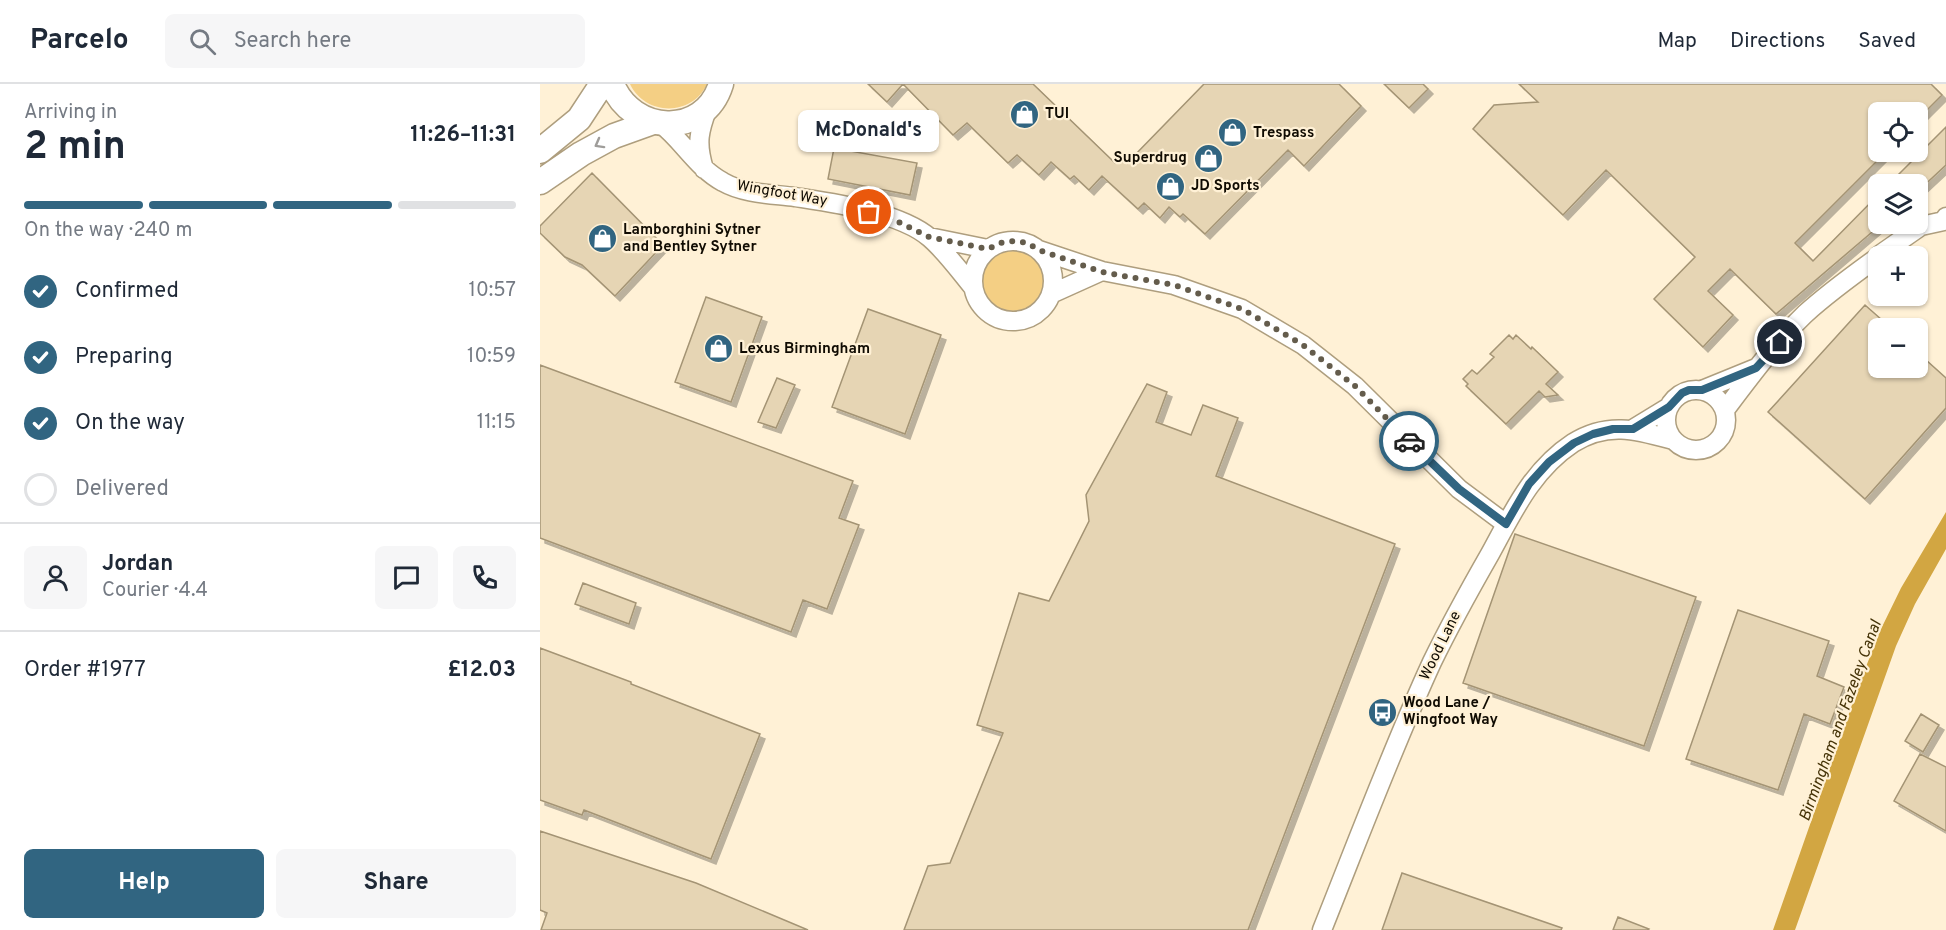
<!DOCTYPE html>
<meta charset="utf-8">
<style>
body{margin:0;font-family:Overpass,sans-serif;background:#f6f6f7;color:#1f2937;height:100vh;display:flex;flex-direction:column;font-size:22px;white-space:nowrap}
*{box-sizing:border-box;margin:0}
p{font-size:20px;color:#747a83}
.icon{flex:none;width:33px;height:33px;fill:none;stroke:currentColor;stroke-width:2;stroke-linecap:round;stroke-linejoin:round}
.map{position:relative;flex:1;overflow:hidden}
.details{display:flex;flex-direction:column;background:#fff;width:540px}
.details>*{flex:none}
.buttons{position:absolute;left:1328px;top:18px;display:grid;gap:12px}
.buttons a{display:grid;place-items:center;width:60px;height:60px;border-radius:9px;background:#fff;box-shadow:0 2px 4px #0004;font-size:30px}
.pin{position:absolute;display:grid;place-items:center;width:51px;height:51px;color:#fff;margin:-26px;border:3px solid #fff;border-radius:50%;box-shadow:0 2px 6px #0007}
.courier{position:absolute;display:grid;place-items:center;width:60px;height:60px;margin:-30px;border:4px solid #316581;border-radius:50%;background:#fff;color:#222;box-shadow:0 2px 8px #0007}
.bubble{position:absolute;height:42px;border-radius:9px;background:#fff;box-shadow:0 2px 4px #0004;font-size:20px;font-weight:700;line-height:42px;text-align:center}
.summary em{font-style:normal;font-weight:700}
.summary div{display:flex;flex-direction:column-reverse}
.summary{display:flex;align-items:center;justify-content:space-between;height:102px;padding:0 24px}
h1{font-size:39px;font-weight:700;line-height:45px}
.bar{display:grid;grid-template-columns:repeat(4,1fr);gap:9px 6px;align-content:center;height:72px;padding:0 24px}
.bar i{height:8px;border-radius:4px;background:#e0e1e3}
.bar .selected{background:#316581}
.bar p{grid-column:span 4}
.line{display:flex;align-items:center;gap:15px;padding:0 24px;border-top:2px solid #e0e1e3}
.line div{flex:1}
.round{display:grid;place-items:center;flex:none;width:63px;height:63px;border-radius:9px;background:#f6f6f7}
ol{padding:0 24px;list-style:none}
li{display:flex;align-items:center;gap:18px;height:66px}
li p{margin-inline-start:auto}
li .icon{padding:6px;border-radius:50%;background:#316581;color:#fff;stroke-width:4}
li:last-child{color:#747a83}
li i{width:33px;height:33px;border:3px solid #e0e1e3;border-radius:50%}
.action{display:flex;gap:12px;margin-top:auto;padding:12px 24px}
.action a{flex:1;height:69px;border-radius:9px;background:#316581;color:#fff;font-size:24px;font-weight:700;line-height:69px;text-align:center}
.action a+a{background:#f6f6f7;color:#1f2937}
header{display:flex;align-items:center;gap:36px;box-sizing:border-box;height:84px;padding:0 30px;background:#fff;border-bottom:2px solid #e0e1e3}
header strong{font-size:28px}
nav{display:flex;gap:33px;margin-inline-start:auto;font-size:21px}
.search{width:420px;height:54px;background:#f6f6f7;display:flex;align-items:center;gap:15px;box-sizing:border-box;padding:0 21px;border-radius:9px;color:#747a83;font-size:22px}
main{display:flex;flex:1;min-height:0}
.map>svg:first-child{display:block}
</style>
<header>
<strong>Parcelo</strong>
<div class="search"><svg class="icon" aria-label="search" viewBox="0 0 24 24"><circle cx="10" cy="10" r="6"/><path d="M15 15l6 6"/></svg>Search here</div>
<nav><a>Map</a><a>Directions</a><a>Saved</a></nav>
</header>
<main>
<section class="details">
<div class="summary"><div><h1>2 min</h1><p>Arriving in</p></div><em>11:26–11:31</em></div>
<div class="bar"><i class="selected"></i><i class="selected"></i><i class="selected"></i><i></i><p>On the way · 240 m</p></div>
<ol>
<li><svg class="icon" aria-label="check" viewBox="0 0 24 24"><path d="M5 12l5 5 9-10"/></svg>Confirmed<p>10:57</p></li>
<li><svg class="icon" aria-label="check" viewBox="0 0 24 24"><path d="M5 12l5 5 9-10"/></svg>Preparing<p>10:59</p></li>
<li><svg class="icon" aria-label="check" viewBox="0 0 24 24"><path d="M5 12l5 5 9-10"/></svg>On the way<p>11:15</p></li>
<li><i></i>Delivered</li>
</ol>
<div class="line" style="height:108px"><a class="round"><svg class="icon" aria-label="person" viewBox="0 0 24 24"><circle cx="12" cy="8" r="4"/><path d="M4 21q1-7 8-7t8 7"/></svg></a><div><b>Jordan</b><p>Courier · 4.4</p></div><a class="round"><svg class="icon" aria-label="chat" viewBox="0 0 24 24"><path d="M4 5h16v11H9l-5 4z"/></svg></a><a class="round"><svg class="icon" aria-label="phone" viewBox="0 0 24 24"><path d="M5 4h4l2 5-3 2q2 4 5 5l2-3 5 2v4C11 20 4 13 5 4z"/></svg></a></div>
<div class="line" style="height:78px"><div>Order #1977</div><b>£12.03</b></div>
<div class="action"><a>Help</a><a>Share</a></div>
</section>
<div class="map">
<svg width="1406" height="846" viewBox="0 0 1406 846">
<defs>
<filter id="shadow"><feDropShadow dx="5" dy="5" stdDeviation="0" flood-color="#0004"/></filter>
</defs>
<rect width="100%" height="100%" fill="#fff1d6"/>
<path fill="#f4cf84" d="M 90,0 L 167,0 C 152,33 105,32 90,0 Z
M437 198a35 35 0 1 1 70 0a35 35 0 1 1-70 0Z"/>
<path fill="#d2a642" d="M 1406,428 L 1406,465 L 1375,520 L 1356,562 L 1255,846 L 1233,846 L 1320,598 L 1340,547 L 1361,504 Z"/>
<path fill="#e6d5b4" stroke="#a49474" stroke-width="1.5" filter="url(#shadow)" d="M 328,0 L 363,0 L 347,18 Z
M 363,0 L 493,0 L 575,79 L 589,77 L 664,0 L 799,0 L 821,22 L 764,82 L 748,66 L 665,150 L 643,130 L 640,133 L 629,123 L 620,134 L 604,119 L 598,125 L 562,92 L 549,106 L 534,92 L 530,95 L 511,78 L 499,91 L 477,71 L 468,79 L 427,39 L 413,51 Z
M 844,0 L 883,0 L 888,5 L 869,24 Z
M 979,0 L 1391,0 L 1402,11 L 1377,36 L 1377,28 L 1338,28 L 1338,68 L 1346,68 L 1255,159 L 1273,177 L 1338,111 L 1338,143 L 1236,230 L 1190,185 L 1168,207 L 1193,231 L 1163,263 L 1114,215 L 1155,173 L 1066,86 L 1023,131 L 933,45 L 954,21 L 998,18 Z
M 1406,43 L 1406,81 L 1377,108 L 1377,100 L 1349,100 Z
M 294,64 L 377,79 L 370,111 L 288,95 Z
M 52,89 L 123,161 L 75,212 L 42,181 L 25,173 L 0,149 L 0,142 Z
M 166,213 L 222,233 L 191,318 L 135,298 Z
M 1325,221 L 1351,244 L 1338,244 L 1338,284 L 1377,284 L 1377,268 L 1406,294 L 1406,324 L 1325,415 L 1228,328 Z
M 328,225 L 401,251 L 365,350 L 292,323 Z
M 969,251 L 973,255 L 976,251 L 991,265 L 992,263 L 1018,288 L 1006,300 L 1018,311 L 1005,313 L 999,307 L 966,340 L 926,302 L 928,300 L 923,295 L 932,286 L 937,290 L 954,273 L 950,270 Z
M 0,281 L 313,397 L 299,434 L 319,441 L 287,525 L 263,516 L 251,548 L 0,454 Z
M 237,294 L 255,301 L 236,344 L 218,338 Z
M 607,300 L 627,308 L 616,338 L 651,351 L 663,321 L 698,334 L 676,392 L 855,460 L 708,846 L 364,846 L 388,782 L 410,779 L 463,649 L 437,641 L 479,509 L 509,517 L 549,437 L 546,411 Z
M 975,450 L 1156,513 L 1104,662 L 923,599 Z
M 43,499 L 96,519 L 89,540 L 35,520 Z
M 1198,526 L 1289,557 L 1277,592 L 1304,603 L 1290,640 L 1264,630 L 1238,706 L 1146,675 Z
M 0,564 L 91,598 L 91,600 L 220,650 L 171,775 L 44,726 L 42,731 L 0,716 Z
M 1381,630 L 1399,641 L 1383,668 L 1365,657 Z
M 1380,670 L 1406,683 L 1406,747 L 1354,717 Z
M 0,747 L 156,799 L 268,846 L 1,846 L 7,829 L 0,826 Z
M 862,789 L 1022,844 L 1021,846 L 842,846 Z
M 1078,833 L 1109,845 L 1108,846 L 1073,846 Z"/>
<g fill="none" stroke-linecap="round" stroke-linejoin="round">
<defs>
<path id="minor" d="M 120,39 C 143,57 157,84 183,98 C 204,110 232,110 255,113 C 293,119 360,128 390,154 C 405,167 419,186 432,202
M 164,85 C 156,59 159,47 168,23
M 389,153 L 448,165
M433 197a40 40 0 1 1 80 0a40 40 0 1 1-80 0Z
M 499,166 L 562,187 L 634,201 L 702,225 L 763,261 L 815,302 L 919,405 L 966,440
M 1338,172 L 1381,142 L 1404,137 L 1406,133
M 511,210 L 562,187
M 1162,306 L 1216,284
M1126 336a30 30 0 1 1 60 0a30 30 0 1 1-60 0Z
M 1185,326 C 1210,293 1235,259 1265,230 C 1288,209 1313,191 1338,173
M 1093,345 L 1129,323
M 782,846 C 818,756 852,665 892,578 C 910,541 930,505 950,470 C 973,428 992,386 1033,359 C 1068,337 1097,346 1133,356"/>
<path id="major" d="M 72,0 C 92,50 164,55 181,0
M 0,67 L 39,35 L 62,0
M 0,98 L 41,70 L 74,52 L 113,38"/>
</defs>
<use href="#minor" stroke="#ae9e7e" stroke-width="21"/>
<use href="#major" stroke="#ae9e7e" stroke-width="27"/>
<use href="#minor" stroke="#fff" stroke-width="18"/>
<use href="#major" stroke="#fff" stroke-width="24"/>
</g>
<defs><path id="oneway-chevron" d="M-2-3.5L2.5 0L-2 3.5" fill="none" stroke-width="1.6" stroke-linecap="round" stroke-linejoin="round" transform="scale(1.5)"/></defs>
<use stroke="#9f9d9a" href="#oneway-chevron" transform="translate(59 60) rotate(151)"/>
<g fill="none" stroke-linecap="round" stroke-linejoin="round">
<path stroke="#645c4c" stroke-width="6" stroke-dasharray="0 10.8" d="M 329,128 L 350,134 L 389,153 L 448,165 L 460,159 L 474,157 L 487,159 L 499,166 L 562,188 L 634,201 L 702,225 L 763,261 L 815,302 L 869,357"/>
<path stroke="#316581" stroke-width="8" d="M 869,357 L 919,405 L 966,440 L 989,400 L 1009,378 L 1034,359 L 1053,350 L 1073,345 L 1093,345 L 1129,323 L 1142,309 L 1149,306 L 1162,306 L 1216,284 L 1240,258"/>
</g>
<defs>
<symbol id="shop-disc" viewBox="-11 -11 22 22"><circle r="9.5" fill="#316581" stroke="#fff1d6"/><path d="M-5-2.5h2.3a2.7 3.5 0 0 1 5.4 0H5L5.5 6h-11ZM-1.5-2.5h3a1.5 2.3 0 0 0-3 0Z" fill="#fff"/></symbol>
<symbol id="bus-disc" viewBox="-11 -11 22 22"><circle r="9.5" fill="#316581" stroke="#fff1d6"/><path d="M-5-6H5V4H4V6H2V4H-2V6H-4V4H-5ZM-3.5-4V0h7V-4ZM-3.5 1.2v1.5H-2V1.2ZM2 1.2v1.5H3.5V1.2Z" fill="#fff"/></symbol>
</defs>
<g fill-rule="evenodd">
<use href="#shop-disc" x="468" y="14" width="33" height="33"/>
<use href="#shop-disc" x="676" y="32" width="33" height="33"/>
<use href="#shop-disc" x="652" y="58" width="33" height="33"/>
<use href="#shop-disc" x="614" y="86" width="33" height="33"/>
<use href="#shop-disc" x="46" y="138" width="33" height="33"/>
<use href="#shop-disc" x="162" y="248" width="33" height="33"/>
<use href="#bus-disc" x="826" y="612" width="33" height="33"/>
</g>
<g text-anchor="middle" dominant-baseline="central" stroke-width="4.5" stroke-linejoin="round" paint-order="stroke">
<g font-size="15" font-weight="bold" fill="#100b02" stroke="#fff1d6" text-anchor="start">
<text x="505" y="30">TUI</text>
<text x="713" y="49">Trespass</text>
<text x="647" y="74" text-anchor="end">Superdrug</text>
<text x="651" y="102">JD Sports</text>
<text x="83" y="146">Lamborghini Sytner<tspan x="83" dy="17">and Bentley Sytner</tspan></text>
<text x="199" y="265">Lexus Birmingham</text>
<text x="863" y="619">Wood Lane /<tspan x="863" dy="17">Wingfoot Way</tspan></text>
</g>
<g font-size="15" fill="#100b02" stroke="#fff1d6">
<text transform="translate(242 110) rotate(10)">Wingfoot Way</text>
<text transform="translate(901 562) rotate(-64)">Wood Lane</text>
</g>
<g font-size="16" font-style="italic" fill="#453307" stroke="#fff1d6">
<text transform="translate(1301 637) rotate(-70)">Birmingham and Fazeley Canal</text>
</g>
</g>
</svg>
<div class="buttons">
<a><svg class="icon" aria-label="locate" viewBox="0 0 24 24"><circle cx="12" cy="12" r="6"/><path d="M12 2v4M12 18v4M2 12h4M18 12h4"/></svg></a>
<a><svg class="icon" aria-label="layers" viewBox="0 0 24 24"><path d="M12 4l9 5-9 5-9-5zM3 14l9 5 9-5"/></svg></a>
<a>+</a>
<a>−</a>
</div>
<div class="pin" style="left:329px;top:128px;background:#ea580c"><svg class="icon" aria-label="bag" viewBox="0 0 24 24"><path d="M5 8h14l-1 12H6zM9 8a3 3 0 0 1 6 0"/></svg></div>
<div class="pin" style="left:1240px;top:258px;background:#1f2937"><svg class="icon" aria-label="home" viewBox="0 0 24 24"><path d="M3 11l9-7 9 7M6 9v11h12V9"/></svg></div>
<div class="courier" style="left:869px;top:357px"><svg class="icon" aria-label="car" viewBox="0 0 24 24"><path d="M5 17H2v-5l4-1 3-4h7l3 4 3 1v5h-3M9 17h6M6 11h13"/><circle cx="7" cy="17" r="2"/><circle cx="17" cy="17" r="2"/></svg></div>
<div class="bubble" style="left:258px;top:26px;width:141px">McDonald's</div>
</div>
</main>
